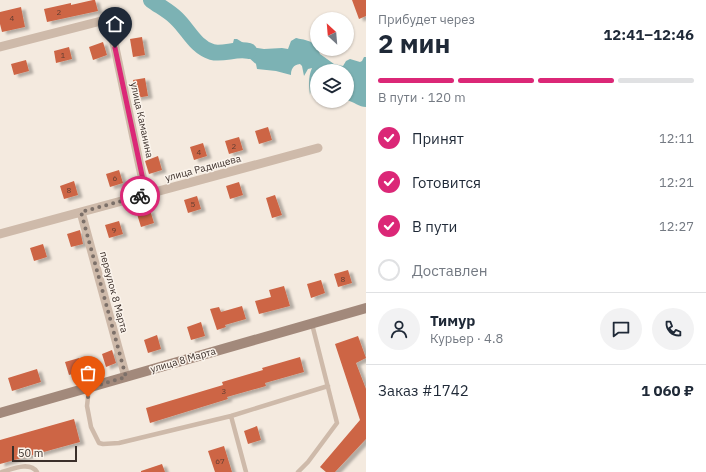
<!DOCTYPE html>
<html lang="ru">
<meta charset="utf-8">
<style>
body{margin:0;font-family:"IBM Plex Sans",sans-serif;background:#f2f2f3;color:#1f2937;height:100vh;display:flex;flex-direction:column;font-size:15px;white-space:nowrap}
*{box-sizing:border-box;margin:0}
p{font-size:13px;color:#747a83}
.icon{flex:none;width:22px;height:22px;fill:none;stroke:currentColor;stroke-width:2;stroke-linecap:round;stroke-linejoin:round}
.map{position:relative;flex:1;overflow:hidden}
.details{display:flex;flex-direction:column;background:#fff;width:340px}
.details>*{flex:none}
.needle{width:26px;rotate:334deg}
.buttons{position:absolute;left:310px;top:12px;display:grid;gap:8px}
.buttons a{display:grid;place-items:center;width:44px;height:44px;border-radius:50%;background:#fff;box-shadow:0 1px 3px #0004;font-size:20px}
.scale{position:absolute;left:12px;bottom:10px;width:65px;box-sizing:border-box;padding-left:4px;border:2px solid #3b2f2a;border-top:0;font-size:11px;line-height:14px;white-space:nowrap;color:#3b2f2a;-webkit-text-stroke:3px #fbf4ec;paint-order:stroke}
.pin{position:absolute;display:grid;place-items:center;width:34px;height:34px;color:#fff;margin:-41px -17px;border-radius:50% 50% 50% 0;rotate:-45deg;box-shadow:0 0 4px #0007}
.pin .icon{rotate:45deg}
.courier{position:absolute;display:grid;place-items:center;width:40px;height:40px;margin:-20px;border:3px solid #db2777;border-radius:50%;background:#fff;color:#222;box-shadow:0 1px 5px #0007}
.headline em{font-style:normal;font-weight:700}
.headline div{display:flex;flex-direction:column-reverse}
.headline{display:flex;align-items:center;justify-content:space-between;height:68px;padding:0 12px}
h1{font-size:26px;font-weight:700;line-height:30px}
.bar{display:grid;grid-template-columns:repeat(4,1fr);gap:6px 4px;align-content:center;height:48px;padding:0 12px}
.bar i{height:5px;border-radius:3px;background:#e0e1e3}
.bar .active{background:#db2777}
.bar p{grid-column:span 4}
.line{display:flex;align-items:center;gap:10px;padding:0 12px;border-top:1px solid #e0e1e3}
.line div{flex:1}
.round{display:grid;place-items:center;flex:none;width:42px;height:42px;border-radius:21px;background:#f2f2f3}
ol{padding:0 12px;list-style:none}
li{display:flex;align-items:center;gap:12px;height:44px}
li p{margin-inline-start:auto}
li .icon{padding:4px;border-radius:50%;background:#db2777;color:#fff;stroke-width:4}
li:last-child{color:#747a83}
li i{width:22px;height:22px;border:2px solid #e0e1e3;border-radius:50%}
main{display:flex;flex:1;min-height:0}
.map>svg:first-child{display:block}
</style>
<main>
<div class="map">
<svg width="366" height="472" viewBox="0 0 366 472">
<defs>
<filter id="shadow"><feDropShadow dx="4.5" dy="2.5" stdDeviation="1" flood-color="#0004"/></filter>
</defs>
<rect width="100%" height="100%" fill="#f4eadf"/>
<path fill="#7cb2b4" d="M 296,38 C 303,40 315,40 317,49 L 318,49 L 320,54 L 334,64 L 343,66 L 346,61 L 350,59 L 360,62 L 362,61 L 364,57 L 366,57 L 366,107 C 359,107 354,102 347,100 L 347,71 L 317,71 L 317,75 L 311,86 L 310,95 C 309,85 308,77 312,68 L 308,69 L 304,76 L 302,66 L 300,64 C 293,65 291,69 291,75 L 276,71 L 257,69 L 256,64 C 252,61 247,55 242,54 C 237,52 233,54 228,51 L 236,45 L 233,43 L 234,39 L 237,39 L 250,47 L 264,49 L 282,48 L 288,49 L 291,41 Z"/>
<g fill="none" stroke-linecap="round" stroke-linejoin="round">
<path stroke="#7cb2b4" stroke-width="16" d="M 151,0 C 159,6 169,11 176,18 C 188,29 195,47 212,52 C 223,55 236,48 249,51"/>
</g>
<path fill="#cd6545" filter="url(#shadow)" d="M 93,0 L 95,0 L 98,11 L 47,22 L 44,9 L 71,3 L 71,5 Z
M 352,0 L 366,0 L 366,16 L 359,19 Z
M 21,7 L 25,27 L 2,32 L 0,24 L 0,12 Z
M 142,37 L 145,55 L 133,57 L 130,39 Z
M 103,42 L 107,55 L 93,60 L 89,47 Z
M 69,47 L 72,59 L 56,63 L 54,51 Z
M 26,60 L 29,71 L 14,75 L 11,64 Z
M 145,78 L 148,96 L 136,98 L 133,80 Z
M 268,127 L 272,140 L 259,144 L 255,131 Z
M 239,137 L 243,150 L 229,154 L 225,141 Z
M 203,143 L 207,156 L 194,160 L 190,147 Z
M 158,156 L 162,170 L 149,174 L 145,161 Z
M 119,170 L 123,183 L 110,187 L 106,174 Z
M 74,181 L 78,195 L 64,199 L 60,186 Z
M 239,182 L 243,195 L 230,199 L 226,186 Z
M 275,195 L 282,215 L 272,218 L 266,198 Z
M 197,196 L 201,209 L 188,213 L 184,200 Z
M 150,210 L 154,223 L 141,227 L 137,214 Z
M 119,221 L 123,234 L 109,238 L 105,225 Z
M 80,230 L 83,244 L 71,247 L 67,234 Z
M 43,244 L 47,257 L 34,261 L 30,248 Z
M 348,270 L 352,283 L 338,287 L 334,274 Z
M 321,280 L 325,293 L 311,298 L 307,284 Z
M 284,286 L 290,306 L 259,314 L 255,301 L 271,297 L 269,290 Z
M 242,306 L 246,319 L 225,325 L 226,327 L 217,330 L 210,309 L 219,307 L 221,312 Z
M 201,322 L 205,336 L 191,340 L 187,327 Z
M 157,335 L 161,349 L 148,353 L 144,340 Z
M 358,336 L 366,358 L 356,363 L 366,389 L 366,439 L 335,472 L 326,472 L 320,467 L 360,420 L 335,344 Z
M 112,350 L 116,363 L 106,367 L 102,354 Z
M 300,357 L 304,372 L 265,383 L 266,386 L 227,397 L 228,399 L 150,423 L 146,408 L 223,385 L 222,382 L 263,370 L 262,368 Z
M 79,358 L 83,371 L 69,375 L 65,362 Z
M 37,369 L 41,382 L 12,391 L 8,378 Z
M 74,419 L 80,442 L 0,464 L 0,440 Z
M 257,426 L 261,440 L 248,444 L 244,431 Z
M 224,446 L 232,472 L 215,472 L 208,451 Z
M 162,464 L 165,472 L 141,472 L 141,471 Z"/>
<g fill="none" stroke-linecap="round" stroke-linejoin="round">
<path stroke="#cebaaa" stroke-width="4.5" d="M 89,388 L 87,406 L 91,427 L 99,443 L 103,444 L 119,443 L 231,416 L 328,386
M 231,416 L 246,472
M 2,472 C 12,469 30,461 37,472
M 298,472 L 308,462 L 337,423 L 312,324"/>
<path stroke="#cebaaa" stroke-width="9" d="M 0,47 L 109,19 L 146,195
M 81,212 L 126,377
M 0,234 L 318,148"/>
<path stroke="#a2897b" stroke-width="10" d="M 0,413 L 366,308"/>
</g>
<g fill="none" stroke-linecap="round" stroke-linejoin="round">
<path stroke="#7c7069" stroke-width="4" stroke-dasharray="0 7.2" d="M 88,397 L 89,388 L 126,377 L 81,212 L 140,196"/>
<path stroke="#db2777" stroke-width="5" d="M 115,48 L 146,194 L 140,196"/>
</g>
<g text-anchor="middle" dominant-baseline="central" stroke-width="3" stroke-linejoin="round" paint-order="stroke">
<g font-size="8" fill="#603c31">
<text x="59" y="12">2</text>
<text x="12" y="18">4</text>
<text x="63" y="55">1</text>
<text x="234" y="146">2</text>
<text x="199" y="152">4</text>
<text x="115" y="178">6</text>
<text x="69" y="190">8</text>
<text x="193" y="204">5</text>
<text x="114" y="230">9</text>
<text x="343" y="279">8</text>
<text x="224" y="391">3</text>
<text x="220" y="461">67</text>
</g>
<g font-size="10" fill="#3b2f2a" stroke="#fbf4ec">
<text transform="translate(142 120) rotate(78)">улица Каманина</text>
<text transform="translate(203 168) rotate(-15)">улица Радищева</text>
<text transform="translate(114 292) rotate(75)">переулок 8 Марта</text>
<text transform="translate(183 360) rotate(-16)">улица 8 Марта</text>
</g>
</g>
</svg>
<div class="buttons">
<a><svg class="needle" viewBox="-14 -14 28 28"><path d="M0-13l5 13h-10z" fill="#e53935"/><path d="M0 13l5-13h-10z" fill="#747a83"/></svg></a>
<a><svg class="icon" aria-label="layers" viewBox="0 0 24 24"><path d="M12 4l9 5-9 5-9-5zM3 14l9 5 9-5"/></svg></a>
</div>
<div class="scale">50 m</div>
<div class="pin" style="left:88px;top:397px;background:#ea580c"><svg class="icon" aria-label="bag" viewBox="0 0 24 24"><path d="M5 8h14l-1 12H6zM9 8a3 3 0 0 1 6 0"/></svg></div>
<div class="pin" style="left:115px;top:48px;background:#1f2937"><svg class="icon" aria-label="home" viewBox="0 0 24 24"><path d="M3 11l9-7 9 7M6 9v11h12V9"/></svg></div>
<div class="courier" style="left:140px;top:196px"><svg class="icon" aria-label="bike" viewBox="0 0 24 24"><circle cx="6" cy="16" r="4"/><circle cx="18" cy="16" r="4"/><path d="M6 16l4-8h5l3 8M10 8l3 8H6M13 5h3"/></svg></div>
</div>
<section class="details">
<div class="headline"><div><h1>2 мин</h1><p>Прибудет через</p></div><em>12:41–12:46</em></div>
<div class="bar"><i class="active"></i><i class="active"></i><i class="active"></i><i></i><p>В пути · 120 m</p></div>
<ol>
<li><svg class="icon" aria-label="check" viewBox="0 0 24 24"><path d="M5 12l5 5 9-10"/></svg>Принят<p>12:11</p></li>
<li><svg class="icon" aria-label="check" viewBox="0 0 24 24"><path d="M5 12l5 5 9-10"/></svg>Готовится<p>12:21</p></li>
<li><svg class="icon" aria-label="check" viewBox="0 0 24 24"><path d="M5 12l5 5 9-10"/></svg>В пути<p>12:27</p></li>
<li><i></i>Доставлен</li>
</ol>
<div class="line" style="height:72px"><a class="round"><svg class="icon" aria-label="person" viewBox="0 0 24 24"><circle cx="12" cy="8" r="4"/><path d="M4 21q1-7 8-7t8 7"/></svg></a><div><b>Тимур</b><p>Курьер · 4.8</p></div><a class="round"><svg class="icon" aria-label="chat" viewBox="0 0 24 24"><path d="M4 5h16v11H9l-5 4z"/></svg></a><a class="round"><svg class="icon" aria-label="phone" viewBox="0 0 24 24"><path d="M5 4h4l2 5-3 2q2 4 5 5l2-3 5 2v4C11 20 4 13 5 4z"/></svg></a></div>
<div class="line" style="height:52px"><div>Заказ #1742</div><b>1 060 ₽</b></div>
</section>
</main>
